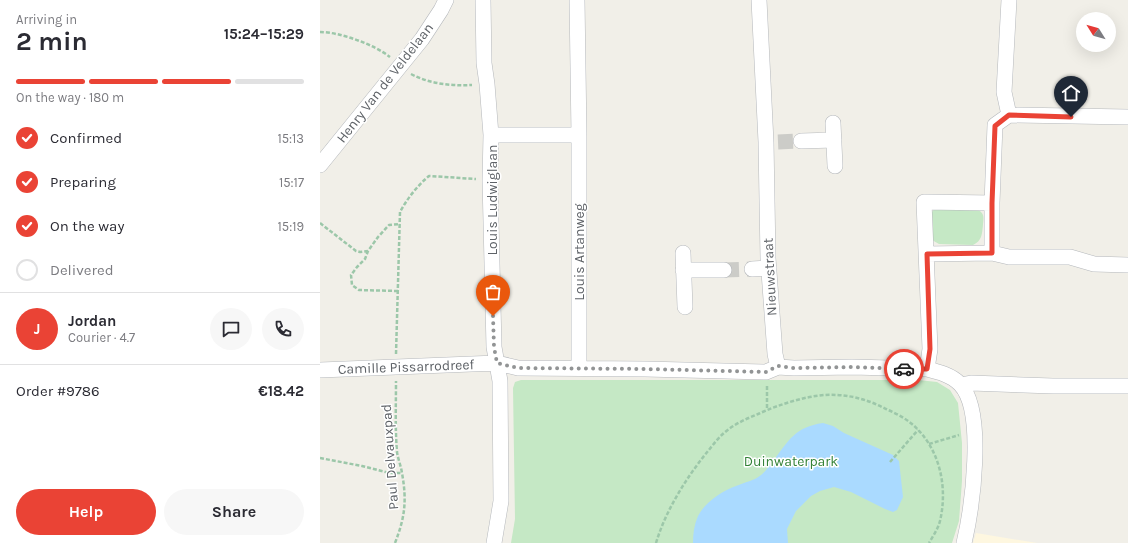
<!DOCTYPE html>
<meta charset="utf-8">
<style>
body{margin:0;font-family:Karla,sans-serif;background:#f7f7f7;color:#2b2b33;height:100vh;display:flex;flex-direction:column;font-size:15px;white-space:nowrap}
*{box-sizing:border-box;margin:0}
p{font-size:13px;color:#7c7c81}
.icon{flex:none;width:22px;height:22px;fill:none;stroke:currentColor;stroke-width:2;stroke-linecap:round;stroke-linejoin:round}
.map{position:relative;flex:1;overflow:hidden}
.details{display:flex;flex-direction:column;background:#fff;width:320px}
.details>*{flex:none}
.needle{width:26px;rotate:307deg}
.buttons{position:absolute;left:756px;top:12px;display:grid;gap:8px}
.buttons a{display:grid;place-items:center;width:40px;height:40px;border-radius:50%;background:#fff;box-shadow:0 4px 16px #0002;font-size:20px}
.pin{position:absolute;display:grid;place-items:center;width:34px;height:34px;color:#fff;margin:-41px -17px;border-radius:50% 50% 50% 0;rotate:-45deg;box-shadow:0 0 4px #0007}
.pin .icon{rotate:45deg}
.courier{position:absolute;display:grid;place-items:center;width:40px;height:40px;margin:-20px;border:3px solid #ea4335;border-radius:50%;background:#fff;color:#222;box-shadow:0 1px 5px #0007}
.summary em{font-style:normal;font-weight:700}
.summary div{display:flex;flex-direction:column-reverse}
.summary{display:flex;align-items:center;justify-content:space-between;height:68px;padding:0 16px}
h1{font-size:26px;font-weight:700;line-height:30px}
.bar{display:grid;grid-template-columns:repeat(4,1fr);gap:6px 4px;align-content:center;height:48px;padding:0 16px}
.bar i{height:5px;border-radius:3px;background:#e1e1e2}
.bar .active{background:#ea4335}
.bar p{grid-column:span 4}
.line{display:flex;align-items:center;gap:10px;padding:0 16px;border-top:1px solid #e1e1e2}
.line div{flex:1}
.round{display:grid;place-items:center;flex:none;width:42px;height:42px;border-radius:21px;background:#f7f7f7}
ol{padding:0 16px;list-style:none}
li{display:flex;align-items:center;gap:12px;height:44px}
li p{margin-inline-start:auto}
li .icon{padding:4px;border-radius:50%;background:#ea4335;color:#fff;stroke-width:4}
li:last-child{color:#7c7c81}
li i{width:22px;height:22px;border:2px solid #e1e1e2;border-radius:50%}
.action{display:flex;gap:8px;margin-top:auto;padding:8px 16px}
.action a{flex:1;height:46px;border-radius:24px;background:#ea4335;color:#fff;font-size:16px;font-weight:700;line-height:46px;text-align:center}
.action a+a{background:#f7f7f7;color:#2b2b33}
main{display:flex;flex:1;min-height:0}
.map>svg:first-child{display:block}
</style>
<main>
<section class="details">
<div class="summary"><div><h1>2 min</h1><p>Arriving in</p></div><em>15:24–15:29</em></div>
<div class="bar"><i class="active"></i><i class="active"></i><i class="active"></i><i></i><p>On the way · 180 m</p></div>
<ol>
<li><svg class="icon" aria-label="check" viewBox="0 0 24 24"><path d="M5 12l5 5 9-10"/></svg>Confirmed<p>15:13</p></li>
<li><svg class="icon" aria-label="check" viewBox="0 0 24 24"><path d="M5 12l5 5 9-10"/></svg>Preparing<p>15:17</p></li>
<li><svg class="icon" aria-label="check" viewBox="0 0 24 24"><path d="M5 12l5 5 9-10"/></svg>On the way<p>15:19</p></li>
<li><i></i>Delivered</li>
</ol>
<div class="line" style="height:72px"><b class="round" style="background:#ea4335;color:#fff">J</b><div><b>Jordan</b><p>Courier · 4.7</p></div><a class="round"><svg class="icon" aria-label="chat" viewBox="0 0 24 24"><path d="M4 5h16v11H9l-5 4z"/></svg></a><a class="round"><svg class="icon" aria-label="phone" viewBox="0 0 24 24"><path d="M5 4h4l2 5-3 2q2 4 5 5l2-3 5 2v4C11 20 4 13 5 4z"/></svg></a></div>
<div class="line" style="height:52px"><div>Order #9786</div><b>€18.42</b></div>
<div class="action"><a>Help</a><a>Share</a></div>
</section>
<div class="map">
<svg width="808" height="543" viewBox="0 0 808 543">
<rect width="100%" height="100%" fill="#f1efe8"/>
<path fill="#fef7e0" d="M 656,533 L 717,543 L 653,543 Z"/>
<path fill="#c5e8c5" d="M 615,208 L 656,208 C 659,210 662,212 663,215 C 664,218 663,223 663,225 C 662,234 662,241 653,245 L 619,244 L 612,240 L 612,212 Z
M 201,380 L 598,380 L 617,382 L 630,390 L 638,403 L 642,443 L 642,481 L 639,521 L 632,543 L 191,543 L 195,519 L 193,388 L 195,382 Z"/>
<path fill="#aadaff" d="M 503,423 L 513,426 L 524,433 L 573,455 L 579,461 L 583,497 L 577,510 L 573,512 L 565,509 L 531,492 L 514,487 L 500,491 L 491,496 L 476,511 L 467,529 L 468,543 L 373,543 C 373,534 374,525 378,516 C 385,502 402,491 416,486 C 425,482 434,481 441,475 C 446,471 450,465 453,461 C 469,440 475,427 503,423 Z"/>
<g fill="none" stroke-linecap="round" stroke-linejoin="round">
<path stroke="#ccccc8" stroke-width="15" stroke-dasharray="15 8" stroke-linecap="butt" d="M 458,142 L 481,141
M 404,270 L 432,269"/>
<defs>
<path id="minor" d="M 163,0 L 164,63 L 167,84 L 171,135 L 170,180 L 174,347 L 180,381 L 181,501 L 174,543
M 257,0 L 259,135 L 259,368
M 439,0 L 446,142 L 448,258 L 455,354 L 458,367 L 474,368 L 532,367 L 607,369 C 619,372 631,375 640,384 C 666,411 652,509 644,543
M 689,115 L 684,92 L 689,0
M 513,123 L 515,166
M 171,135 L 259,135
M 481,141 L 514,140
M 0,165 L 102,39 L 121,10 L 126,0
M 363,253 L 365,307
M 672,253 L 672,203
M 607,254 L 672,253 L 689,257 L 750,257 L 774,264 L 808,265
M 432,269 L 449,268
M 363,270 L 404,270
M 607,369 L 610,349 L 604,202 L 672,203 L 675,125 L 689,115 L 808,117
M 0,370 L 177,363 L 198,368 L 325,369 L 446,372 L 458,367
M 641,385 L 651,383 L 733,386 L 808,386"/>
</defs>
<use href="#minor" stroke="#b5b8bc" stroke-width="16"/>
<path stroke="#9cc7a9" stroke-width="2.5" stroke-dasharray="4 2" stroke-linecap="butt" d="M 0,32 C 20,32 55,45 70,57
M 91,74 C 110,84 131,86 152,85
M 0,223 L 36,251 L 40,252 L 48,251
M 78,291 L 39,290 L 32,285 L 31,275 L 37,267 L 45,259 L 48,251 L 58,237 L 69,225 L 80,224
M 76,354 L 80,212 C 87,199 97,186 109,176 L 156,179
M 447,386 L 447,410
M 609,444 L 639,435
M 0,458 L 42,466 L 69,473 L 82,473
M 570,462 L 598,430
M 75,543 C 85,517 87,501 82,473 C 81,466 78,459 77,452 C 75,428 76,405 76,381
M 336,543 C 346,510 366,478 388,451 C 393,445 398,438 404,433 C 414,424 426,419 438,414 C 460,404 493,393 517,395 C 535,396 551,401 566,409 C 575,413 585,418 592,424 C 620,448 628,487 620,521 C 618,529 613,536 609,543"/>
<use href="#minor" stroke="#fff" stroke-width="15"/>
</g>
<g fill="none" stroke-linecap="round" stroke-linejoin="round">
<path stroke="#929495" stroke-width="4" stroke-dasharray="0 7.2" d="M 173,316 L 174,347 L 177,363 L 198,368 L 325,369 L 446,372 L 458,366 L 474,368 L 532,367 L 584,369"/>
<path stroke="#ea4335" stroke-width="5" d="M 584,369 L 607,369 L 610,349 L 607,254 L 672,253 L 672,203 L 675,126 L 689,115 L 751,117"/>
</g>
<g text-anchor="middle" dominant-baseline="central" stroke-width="3" stroke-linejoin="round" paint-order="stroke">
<g font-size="14" fill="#5f6368" stroke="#fff">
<text transform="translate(65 83) rotate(-52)">Henry Van de Veldelaan</text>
<text transform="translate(172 200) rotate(-90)">Louis Ludwiglaan</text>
<text transform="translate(259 252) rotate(-90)">Louis Artanweg</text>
<text transform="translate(450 277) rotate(-93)">Nieuwstraat</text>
<text transform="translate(86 367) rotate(-2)">Camille Pissarrodreef</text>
<text transform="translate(70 457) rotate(-94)">Paul Delvauxpad</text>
</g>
<g font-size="14" fill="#348238" stroke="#fff">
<text x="471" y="461">Duinwaterpark</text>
</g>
</g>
</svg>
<div class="buttons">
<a><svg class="needle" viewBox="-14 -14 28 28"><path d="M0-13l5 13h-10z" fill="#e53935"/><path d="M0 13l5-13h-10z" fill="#7c7c81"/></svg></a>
</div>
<div class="pin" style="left:173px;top:316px;background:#ea580c"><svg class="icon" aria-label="bag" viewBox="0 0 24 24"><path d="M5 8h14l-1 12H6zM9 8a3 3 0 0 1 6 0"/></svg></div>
<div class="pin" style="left:751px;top:117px;background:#1f2937"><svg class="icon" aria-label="home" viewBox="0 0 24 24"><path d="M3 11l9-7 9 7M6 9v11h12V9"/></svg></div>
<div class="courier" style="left:584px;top:369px"><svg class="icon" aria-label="car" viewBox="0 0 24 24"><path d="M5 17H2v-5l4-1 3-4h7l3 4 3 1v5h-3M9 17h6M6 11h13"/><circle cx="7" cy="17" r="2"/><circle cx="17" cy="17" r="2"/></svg></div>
</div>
</main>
